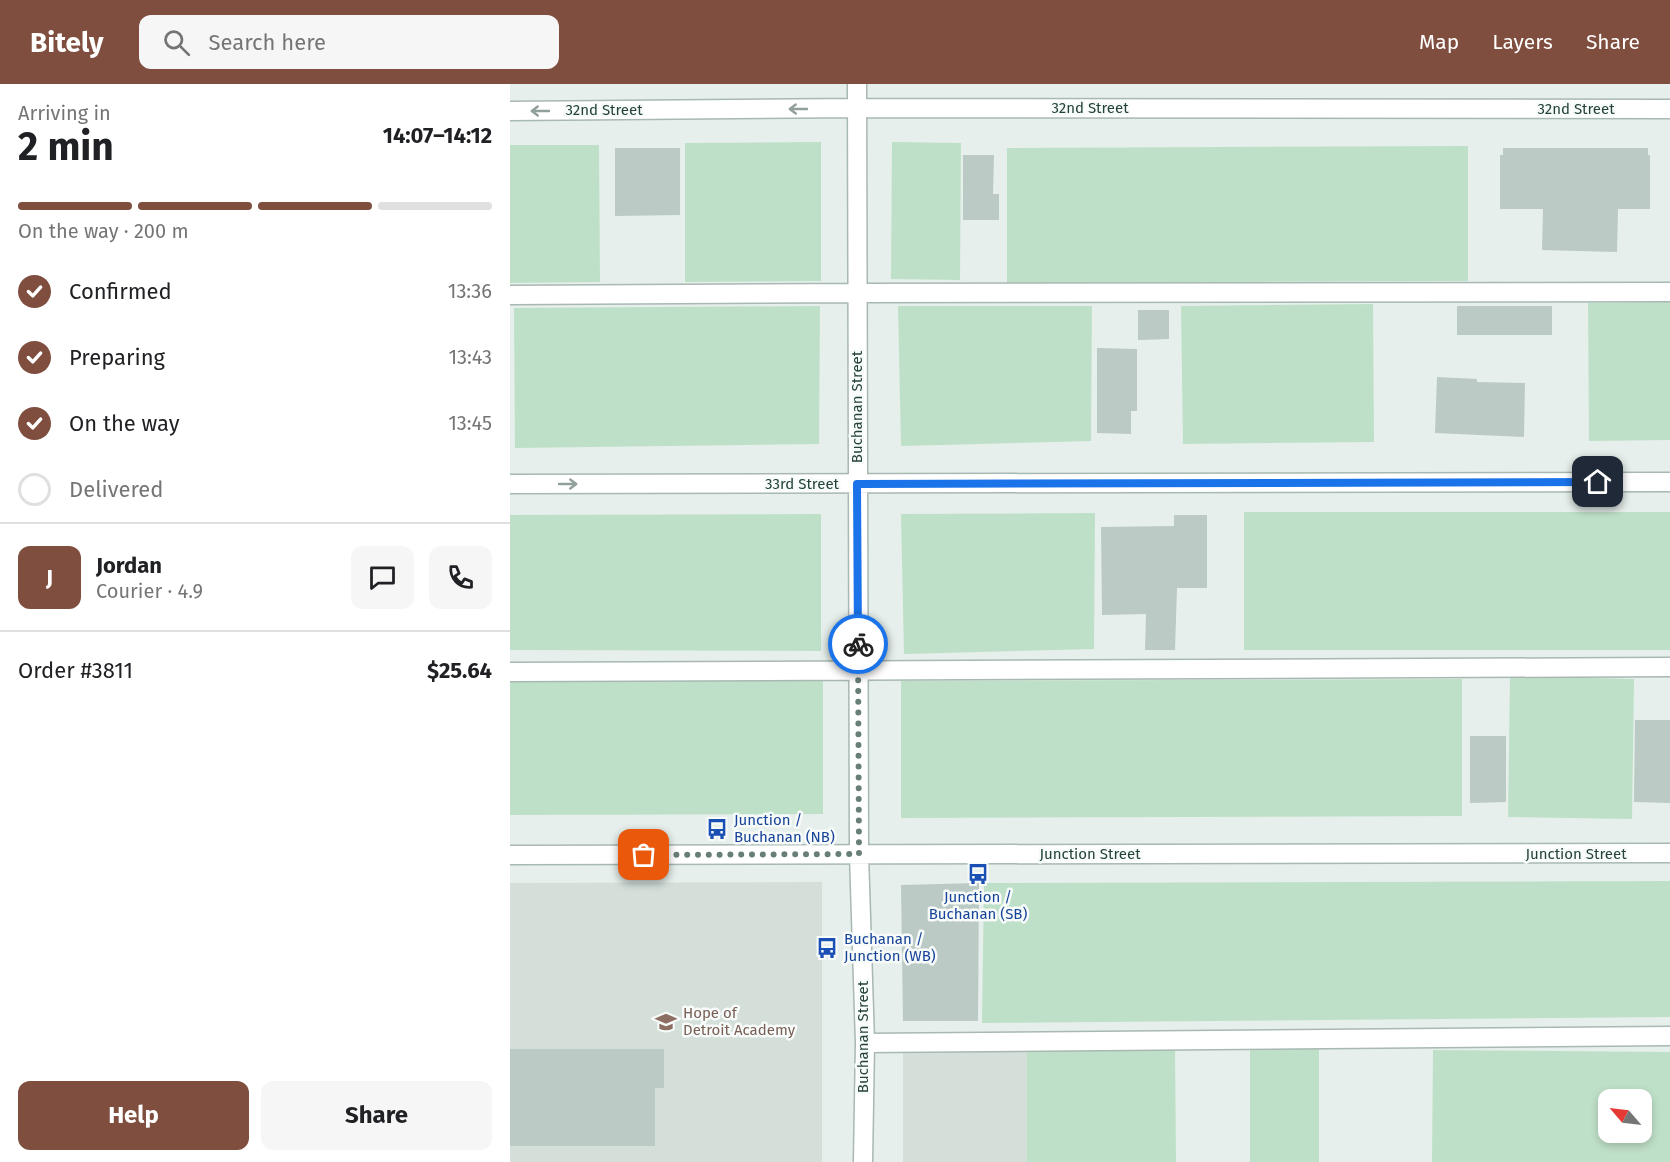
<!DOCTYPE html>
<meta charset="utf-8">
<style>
body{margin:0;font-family:"Fira Sans",sans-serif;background:#f6f6f6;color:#202124;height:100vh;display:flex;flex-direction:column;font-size:22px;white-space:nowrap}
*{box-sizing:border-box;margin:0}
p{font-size:20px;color:#757577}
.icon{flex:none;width:33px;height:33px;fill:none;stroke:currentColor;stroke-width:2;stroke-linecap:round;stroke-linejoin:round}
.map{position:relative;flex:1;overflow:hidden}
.details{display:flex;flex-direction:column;background:#fff;width:510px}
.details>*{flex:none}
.needle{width:39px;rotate:298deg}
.fabs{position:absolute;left:1088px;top:1005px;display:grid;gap:12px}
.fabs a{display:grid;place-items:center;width:54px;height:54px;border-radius:12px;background:#fff;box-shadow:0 3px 9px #0003;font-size:30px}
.pin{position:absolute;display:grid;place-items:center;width:51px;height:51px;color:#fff;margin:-26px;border-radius:12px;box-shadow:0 3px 9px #0006}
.courier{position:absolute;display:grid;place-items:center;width:60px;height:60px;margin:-30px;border:4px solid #1a73e8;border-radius:50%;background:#fff;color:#222;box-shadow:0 2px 8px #0007}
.summary em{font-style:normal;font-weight:700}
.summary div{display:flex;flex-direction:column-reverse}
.summary{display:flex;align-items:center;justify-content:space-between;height:102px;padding:0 18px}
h1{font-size:39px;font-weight:700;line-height:45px}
.bar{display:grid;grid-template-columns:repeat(4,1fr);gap:9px 6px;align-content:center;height:72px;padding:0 18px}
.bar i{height:8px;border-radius:4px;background:#e0e0e0}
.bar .active{background:#7f4e3f}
.bar p{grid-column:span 4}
.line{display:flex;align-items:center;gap:15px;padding:0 18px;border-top:2px solid #e0e0e0}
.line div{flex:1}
.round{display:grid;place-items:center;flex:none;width:63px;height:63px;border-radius:12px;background:#f6f6f6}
ol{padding:0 18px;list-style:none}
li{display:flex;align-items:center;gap:18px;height:66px}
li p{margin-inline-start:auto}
li .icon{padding:6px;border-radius:50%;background:#7f4e3f;color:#fff;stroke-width:4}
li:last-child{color:#757577}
li i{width:33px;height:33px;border:3px solid #e0e0e0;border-radius:50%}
.button{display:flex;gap:12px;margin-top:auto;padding:12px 18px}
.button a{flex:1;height:69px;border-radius:12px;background:#7f4e3f;color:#fff;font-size:24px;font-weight:700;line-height:69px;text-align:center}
.button a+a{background:#f6f6f6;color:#202124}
header{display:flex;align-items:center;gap:36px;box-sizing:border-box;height:84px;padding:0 30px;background:#7f4e3f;color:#fff}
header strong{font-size:28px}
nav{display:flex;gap:33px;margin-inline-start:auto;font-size:21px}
.search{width:420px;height:54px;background:#f6f6f6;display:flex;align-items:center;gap:15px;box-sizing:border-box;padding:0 21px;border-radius:12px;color:#757577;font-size:22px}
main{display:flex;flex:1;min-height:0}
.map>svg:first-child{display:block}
</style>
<header>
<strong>Bitely</strong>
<div class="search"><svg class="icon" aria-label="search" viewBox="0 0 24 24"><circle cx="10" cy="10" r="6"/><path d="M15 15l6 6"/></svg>Search here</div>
<nav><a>Map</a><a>Layers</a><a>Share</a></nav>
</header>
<main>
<section class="details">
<div class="summary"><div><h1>2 min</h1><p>Arriving in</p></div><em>14:07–14:12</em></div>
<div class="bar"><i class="active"></i><i class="active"></i><i class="active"></i><i></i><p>On the way · 200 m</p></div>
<ol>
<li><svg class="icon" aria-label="check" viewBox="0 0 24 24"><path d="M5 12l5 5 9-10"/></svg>Confirmed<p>13:36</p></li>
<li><svg class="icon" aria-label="check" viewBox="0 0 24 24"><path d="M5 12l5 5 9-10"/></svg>Preparing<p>13:43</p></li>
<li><svg class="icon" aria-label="check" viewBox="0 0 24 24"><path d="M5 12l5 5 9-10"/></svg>On the way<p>13:45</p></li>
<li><i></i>Delivered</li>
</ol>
<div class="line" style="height:108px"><b class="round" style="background:#7f4e3f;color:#fff">J</b><div><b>Jordan</b><p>Courier · 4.9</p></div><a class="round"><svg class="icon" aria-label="chat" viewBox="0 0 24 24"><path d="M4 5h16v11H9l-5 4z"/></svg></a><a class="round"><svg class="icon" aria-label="phone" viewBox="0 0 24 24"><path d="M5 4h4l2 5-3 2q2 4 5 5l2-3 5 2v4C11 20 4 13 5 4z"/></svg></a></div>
<div class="line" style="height:78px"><div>Order #3811</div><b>$25.64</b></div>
<div class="button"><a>Help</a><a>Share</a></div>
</section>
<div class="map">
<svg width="1160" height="1078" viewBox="0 0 1160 1078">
<rect width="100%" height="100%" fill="#e6efeb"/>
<path fill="#d4dfda" d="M 312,798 L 312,1078 L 0,1078 L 0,799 Z
M 517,963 L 517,1078 L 393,1078 L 393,964 Z"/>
<path fill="#bfe0c8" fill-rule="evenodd" d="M 311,58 L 311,197 L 175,198 L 175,59 Z
M 382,58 L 451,59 L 450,196 L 381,195 Z
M 0,61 L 89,61 L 90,198 L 0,199 Z
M 958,62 L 958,197 L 497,199 L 497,64 Z
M 1160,218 L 1160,356 L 1079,357 L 1078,219 Z
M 863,220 L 864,358 L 673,360 L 671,222 Z
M 310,222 L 309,360 L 5,364 L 4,224 Z
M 388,222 L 582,222 L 581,357 L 391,362 Z
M 734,428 L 1160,428 L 1160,566 L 734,566 Z
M 585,429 L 584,565 L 394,570 L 391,430 Z
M 311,430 L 311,567 L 0,566 L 0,431 Z
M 1000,592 L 1124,595 L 1122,735 L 998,733 Z
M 313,593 L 313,730 L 0,731 L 0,594 Z
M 952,595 L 952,732 L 391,734 L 391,597 Z
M 1160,797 L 1160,933 L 472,939 L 474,799 Z
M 740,962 L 809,962 L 809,1078 L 740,1078 Z
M 517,963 L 665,964 L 666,1078 L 517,1078 Z
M 923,966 L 1160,968 L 1160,1078 L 922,1078 ZM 1098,1016 L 1131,1016 L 1131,1048 L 1098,1048 Z"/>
<path fill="#bbcac4" d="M 105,64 L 170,64 L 170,131 L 105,132 Z
M 993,64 L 1138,64 L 1138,71 L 1140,71 L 1140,125 L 1108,125 L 1107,168 L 1032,166 L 1033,125 L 990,125 L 990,71 L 993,71 Z
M 453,71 L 484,71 L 483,110 L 489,110 L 489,136 L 453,136 Z
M 947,222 L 1042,222 L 1042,251 L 947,251 Z
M 628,226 L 659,226 L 659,255 L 628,256 Z
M 587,264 L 627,265 L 627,327 L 621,327 L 621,350 L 587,349 Z
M 927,293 L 967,295 L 967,298 L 1015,299 L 1014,353 L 925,349 Z
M 664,431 L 697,431 L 697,504 L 667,504 L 665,566 L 635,566 L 636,530 L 592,531 L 591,443 L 664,442 Z
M 1125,636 L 1160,636 L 1160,719 L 1124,718 Z
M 960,652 L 996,652 L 996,718 L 960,719 Z
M 469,799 L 468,937 L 393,937 L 391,801 Z
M 0,965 L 154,965 L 154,1004 L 145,1004 L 145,1062 L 0,1062 Z"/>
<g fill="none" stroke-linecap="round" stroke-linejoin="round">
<defs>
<path id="minor" d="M 347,0 L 349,770 L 355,959 L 353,1078
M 0,27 L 347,24 L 1160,25
M 0,211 L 346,209 L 1160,208
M 0,400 L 1160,398
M 0,588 L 1160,583
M 0,771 L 1160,769
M 355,959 L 1160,952"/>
</defs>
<use href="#minor" stroke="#a8b8b2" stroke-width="21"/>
<use href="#minor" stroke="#fff" stroke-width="18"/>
</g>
<defs><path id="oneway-shaft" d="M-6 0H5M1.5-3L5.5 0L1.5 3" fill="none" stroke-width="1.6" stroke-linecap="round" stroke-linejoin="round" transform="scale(1.5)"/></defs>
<g stroke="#92a09c">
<use href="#oneway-shaft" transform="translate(288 25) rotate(180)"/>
<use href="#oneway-shaft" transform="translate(30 27) rotate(180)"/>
<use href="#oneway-shaft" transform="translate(58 400)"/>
</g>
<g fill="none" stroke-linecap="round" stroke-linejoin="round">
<path stroke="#687f78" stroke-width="6" stroke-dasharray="0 10.8" d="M 134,771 L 349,770 L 348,560"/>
<path stroke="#1a73e8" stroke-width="8" d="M 348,560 L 347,400 L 1088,398"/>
</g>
<defs>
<symbol id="bus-bare" viewBox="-9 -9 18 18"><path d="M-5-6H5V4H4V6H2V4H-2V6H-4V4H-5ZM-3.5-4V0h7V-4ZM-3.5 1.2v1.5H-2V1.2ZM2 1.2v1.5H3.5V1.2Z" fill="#1a4fb4" stroke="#f7fbf9" stroke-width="2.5" paint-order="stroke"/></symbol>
<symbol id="school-bare" viewBox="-9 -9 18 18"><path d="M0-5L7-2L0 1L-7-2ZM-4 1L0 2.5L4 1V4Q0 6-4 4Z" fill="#8d6e63" stroke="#f7fbf9" stroke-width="2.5" paint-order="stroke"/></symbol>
</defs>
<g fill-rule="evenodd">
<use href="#bus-bare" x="192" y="730" width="30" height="30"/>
<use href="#bus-bare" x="453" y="775" width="30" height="30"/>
<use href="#bus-bare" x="302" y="849" width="30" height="30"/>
<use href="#school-bare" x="141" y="923" width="30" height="30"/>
</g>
<g text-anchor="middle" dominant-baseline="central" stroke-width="5" stroke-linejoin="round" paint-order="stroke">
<g font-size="15" fill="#24423a" stroke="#f7fbf9">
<text x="580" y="24">32nd Street</text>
<text x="1066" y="25">32nd Street</text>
<text x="94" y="26">32nd Street</text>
<text transform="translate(347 323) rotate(-90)">Buchanan Street</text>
<text x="292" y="400">33rd Street</text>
<text x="580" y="770">Junction Street</text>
<text x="1066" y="770">Junction Street</text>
<text transform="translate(353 953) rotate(-90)">Buchanan Street</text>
</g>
<g font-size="15" fill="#164399" stroke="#f7fbf9" text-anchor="start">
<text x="224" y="736">Junction /<tspan x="224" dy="17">Buchanan (NB)</tspan></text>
<text x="468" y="813" text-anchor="middle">Junction /<tspan x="468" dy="17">Buchanan (SB)</tspan></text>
<text x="334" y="855">Buchanan /<tspan x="334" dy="17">Junction (WB)</tspan></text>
</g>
<g font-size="15" fill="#785e54" stroke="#f7fbf9" text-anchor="start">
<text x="173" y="929">Hope of<tspan x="173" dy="17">Detroit Academy</tspan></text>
</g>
</g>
</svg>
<div class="fabs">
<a><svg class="needle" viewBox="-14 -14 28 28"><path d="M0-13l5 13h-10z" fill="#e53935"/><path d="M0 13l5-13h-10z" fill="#757577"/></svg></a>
</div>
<div class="pin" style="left:134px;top:771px;background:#ea580c"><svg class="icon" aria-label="bag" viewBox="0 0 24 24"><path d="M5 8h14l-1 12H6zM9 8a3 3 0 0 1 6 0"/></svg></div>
<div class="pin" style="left:1088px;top:398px;background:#1f2937"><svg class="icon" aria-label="home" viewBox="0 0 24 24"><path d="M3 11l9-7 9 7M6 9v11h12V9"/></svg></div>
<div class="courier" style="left:348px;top:560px"><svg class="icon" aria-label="bike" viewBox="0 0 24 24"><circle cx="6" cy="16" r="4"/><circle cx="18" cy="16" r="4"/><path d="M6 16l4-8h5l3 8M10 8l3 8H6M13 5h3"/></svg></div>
</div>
</main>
